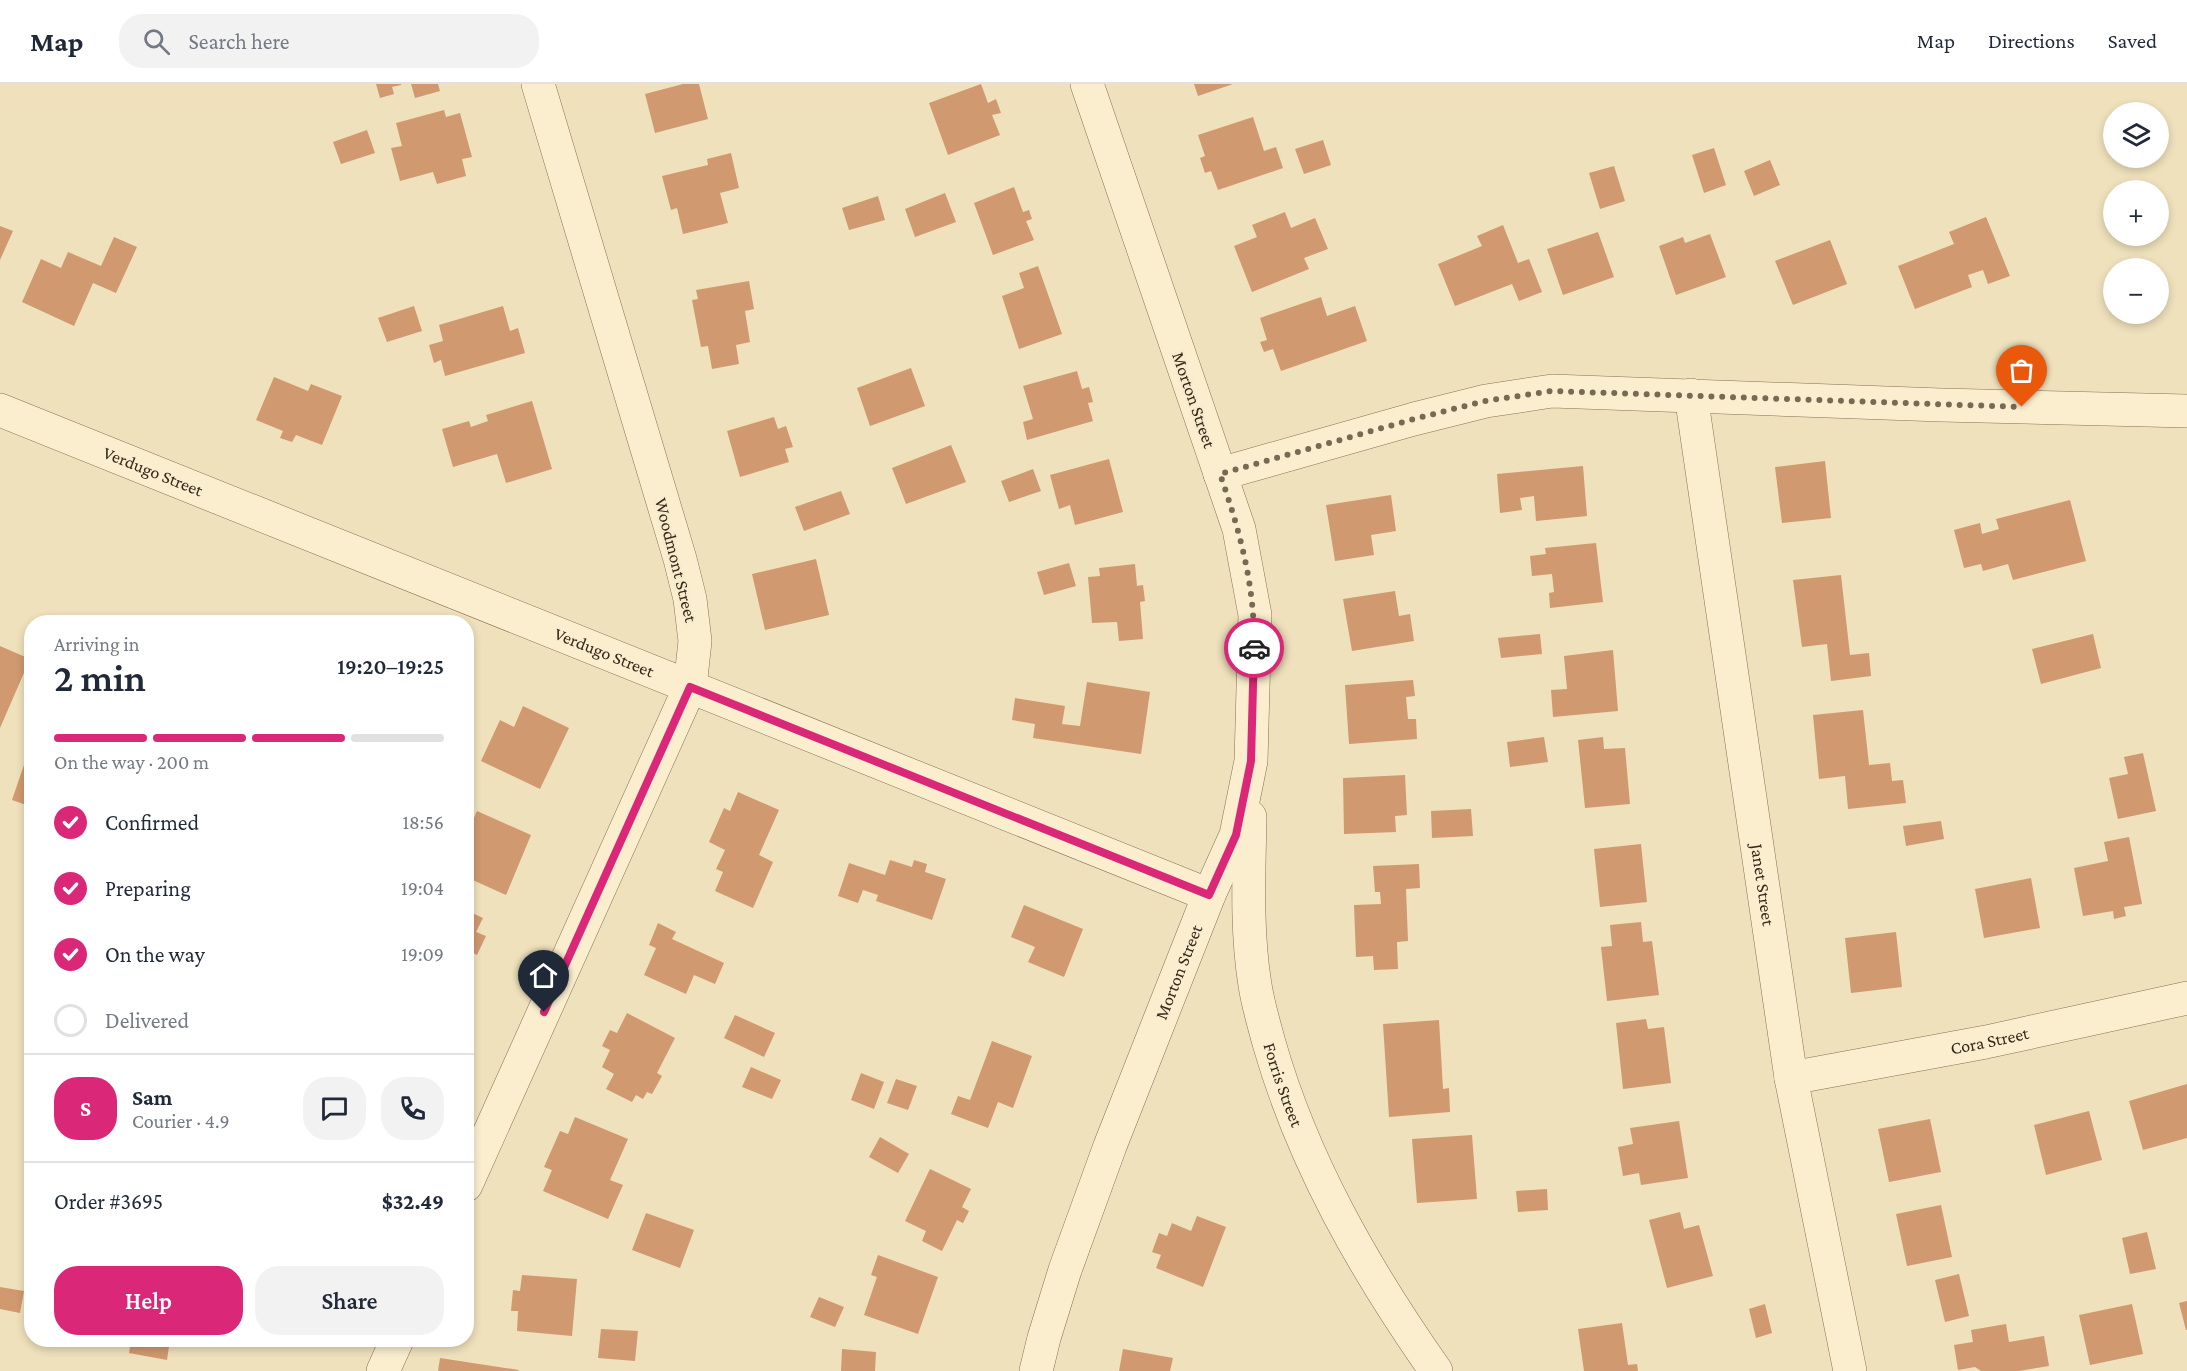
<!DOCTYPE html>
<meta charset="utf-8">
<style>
body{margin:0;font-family:"Crimson Pro",serif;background:#f2f2f3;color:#1f2937;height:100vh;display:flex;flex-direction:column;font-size:22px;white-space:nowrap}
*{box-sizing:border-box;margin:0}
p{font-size:20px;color:#747a83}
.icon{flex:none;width:33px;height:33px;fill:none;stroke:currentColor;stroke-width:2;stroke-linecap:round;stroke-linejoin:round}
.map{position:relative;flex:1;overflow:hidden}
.drawer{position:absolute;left:24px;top:531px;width:450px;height:732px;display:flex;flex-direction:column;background:#fff;border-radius:24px;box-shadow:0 3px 9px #0003}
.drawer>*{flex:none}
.controls{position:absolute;left:2103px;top:18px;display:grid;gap:12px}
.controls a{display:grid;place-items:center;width:66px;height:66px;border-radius:50%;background:#fff;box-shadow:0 3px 9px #0003;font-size:30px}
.pin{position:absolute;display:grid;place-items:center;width:51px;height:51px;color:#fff;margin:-62px -26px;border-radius:50% 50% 50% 0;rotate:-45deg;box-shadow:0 0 6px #0007}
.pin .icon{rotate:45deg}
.courier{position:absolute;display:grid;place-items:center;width:60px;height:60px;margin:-30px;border:4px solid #db2777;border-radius:50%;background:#fff;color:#222;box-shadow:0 2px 8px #0007}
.overview em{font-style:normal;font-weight:600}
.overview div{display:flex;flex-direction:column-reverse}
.overview{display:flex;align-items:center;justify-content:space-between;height:102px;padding:0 30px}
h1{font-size:39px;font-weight:600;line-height:45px}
.bar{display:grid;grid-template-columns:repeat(4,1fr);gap:9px 6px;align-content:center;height:72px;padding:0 30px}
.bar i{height:8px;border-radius:4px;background:#e0e1e3}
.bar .on{background:#db2777}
.bar p{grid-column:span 4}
.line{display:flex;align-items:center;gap:15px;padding:0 30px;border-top:2px solid #e0e1e3}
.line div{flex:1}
.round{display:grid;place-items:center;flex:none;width:63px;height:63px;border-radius:24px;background:#f2f2f3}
ol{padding:0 30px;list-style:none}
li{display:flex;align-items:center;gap:18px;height:66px}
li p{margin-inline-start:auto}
li .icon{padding:6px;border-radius:50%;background:#db2777;color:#fff;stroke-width:4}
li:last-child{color:#747a83}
li i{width:33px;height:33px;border:3px solid #e0e1e3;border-radius:50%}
.button{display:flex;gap:12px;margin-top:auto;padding:12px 30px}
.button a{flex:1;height:69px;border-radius:24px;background:#db2777;color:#fff;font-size:24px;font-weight:600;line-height:69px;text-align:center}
.button a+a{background:#f2f2f3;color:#1f2937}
header{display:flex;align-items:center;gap:36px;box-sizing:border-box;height:84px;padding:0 30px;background:#fff;border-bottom:2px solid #e0e1e3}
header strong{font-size:28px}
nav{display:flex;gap:33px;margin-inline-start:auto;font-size:21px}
.search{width:420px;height:54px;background:#f2f2f3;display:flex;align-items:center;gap:15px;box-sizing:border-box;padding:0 21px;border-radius:24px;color:#747a83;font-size:22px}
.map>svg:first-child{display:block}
</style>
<header>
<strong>Map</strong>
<div class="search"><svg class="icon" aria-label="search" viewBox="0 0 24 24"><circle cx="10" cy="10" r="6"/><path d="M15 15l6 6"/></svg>Search here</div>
<nav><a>Map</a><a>Directions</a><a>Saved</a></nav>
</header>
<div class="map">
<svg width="2187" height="1287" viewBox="0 0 2187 1287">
<rect width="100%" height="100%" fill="#efe1bc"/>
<path fill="#d09970" d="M 376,0 L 401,0 L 401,1 L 392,3 L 394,10 L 380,14 Z
M 411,0 L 438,0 L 440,7 L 415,14 Z
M 683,0 L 699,0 L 708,35 L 655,49 L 645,10 Z
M 981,0 L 988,19 L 996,15 L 1001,29 L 992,31 L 1000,51 L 948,71 L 929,19 Z
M 1194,0 L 1233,0 L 1198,12 Z
M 444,26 L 446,33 L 460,29 L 472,73 L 462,75 L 466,92 L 437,100 L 433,88 L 400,97 L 391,64 L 402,62 L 396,39 Z
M 1253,33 L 1264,67 L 1276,63 L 1283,84 L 1218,106 L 1211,87 L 1205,89 L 1200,74 L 1205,72 L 1198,51 Z
M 367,46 L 375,69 L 341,80 L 333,58 Z
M 1323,56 L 1331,81 L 1304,90 L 1295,65 Z
M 1714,64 L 1726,101 L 1704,109 L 1692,71 Z
M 731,69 L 739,104 L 720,109 L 728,139 L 683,150 L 677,124 L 671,126 L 662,92 L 708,81 L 707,75 Z
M 1770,76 L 1780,101 L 1754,112 L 1744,87 Z
M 1614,82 L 1625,117 L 1600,125 L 1589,89 Z
M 1014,103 L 1023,128 L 1029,126 L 1032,135 L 1026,137 L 1034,156 L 993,171 L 974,119 Z
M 945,109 L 956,138 L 915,153 L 905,125 Z
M 878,112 L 885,136 L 849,146 L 842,124 Z
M 1285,128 L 1291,144 L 1315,134 L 1328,165 L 1304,174 L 1309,185 L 1252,208 L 1234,162 L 1257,153 L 1252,141 Z
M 1986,133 L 2010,192 L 1988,200 L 1983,186 L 1968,191 L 1972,203 L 1915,225 L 1898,182 L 1954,160 L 1949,148 Z
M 1503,141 L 1518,179 L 1529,175 L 1542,208 L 1519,217 L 1512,200 L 1455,222 L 1438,180 L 1482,162 L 1477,152 Z
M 0,142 L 13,147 L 0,176 Z
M 1598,148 L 1614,193 L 1563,211 L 1547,165 Z
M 1710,150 L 1726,193 L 1676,211 L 1659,162 L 1683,153 L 1685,159 Z
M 114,153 L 137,163 L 116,209 L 93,199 L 74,242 L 22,218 L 41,175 L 61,184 L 68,168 L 101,182 Z
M 1830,156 L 1847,200 L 1793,221 L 1775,177 Z
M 1038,182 L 1062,250 L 1019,265 L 1002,212 L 1024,204 L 1019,189 Z
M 749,197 L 754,225 L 745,227 L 750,258 L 736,261 L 739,280 L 712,285 L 708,262 L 701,263 L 692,216 L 698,215 L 696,206 Z
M 1321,213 L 1327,232 L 1355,222 L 1367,257 L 1281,287 L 1273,265 L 1264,268 L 1260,258 L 1267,256 L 1260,234 Z
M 414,222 L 422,247 L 387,258 L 378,234 Z
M 503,222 L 510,247 L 518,244 L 525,269 L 445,292 L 441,276 L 434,279 L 429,261 L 443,257 L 439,241 Z
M 911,284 L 925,322 L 870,342 L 857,304 Z
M 1077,287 L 1082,305 L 1089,303 L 1093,318 L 1088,319 L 1093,337 L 1027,356 L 1023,338 L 1033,335 L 1023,302 Z
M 274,293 L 308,307 L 311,300 L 342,312 L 322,361 L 296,351 L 292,358 L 280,354 L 283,347 L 256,336 Z
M 532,317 L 552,385 L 506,399 L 497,370 L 453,383 L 442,345 L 469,337 L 471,343 L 488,337 L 486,331 Z
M 774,333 L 778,345 L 786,342 L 793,363 L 785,365 L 789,378 L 740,393 L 727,347 Z
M 951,361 L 966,398 L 906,420 L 892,384 Z
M 1109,375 L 1123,428 L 1075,441 L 1070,421 L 1059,425 L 1050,391 Z
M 1825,377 L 1831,434 L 1782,439 L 1775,383 Z
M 1583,382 L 1587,432 L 1536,437 L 1534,412 L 1520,414 L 1522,426 L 1500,429 L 1497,390 Z
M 1033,385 L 1041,407 L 1009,418 L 1001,397 Z
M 841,407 L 850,430 L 804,447 L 795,423 Z
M 1391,411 L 1396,447 L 1371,451 L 1374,471 L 1335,477 L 1326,421 Z
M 2070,416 L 2086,477 L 2013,496 L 2008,480 L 1983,487 L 1981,480 L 1964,484 L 1954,446 L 1980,439 L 1982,450 L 1999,445 L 1996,435 Z
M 1596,459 L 1603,518 L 1550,524 L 1549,509 L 1554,508 L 1552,490 L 1532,492 L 1530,472 L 1546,470 L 1545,464 Z
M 816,475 L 829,531 L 765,546 L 752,490 Z
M 1069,479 L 1076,502 L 1044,511 L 1037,488 Z
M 1135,480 L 1137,502 L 1143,501 L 1145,517 L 1140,518 L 1143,555 L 1119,557 L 1117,538 L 1092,539 L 1088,493 L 1100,492 L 1099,484 Z
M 1841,491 L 1850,571 L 1869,569 L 1871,592 L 1831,597 L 1827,560 L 1802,563 L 1793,496 Z
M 1395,507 L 1399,532 L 1410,530 L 1414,557 L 1352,567 L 1343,515 Z
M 1540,550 L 1542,570 L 1501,574 L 1498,554 Z
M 2093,550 L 2101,584 L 2041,600 L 2032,565 Z
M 0,562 L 30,575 L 0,644 Z
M 1613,566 L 1618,627 L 1553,633 L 1551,606 L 1567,605 L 1564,572 Z
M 1413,596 L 1415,612 L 1406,613 L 1408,635 L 1416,635 L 1417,655 L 1349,660 L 1345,601 Z
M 1087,598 L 1150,608 L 1141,670 L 1033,654 L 1035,640 L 1012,636 L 1015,614 L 1065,622 L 1062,640 L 1080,642 Z
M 523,622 L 569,644 L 540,705 L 481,677 L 500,636 L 514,643 Z
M 1863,626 L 1869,681 L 1890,679 L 1892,697 L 1903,696 L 1906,719 L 1848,725 L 1845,692 L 1819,695 L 1813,631 Z
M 1544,653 L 1548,678 L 1510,683 L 1507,658 Z
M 1603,653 L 1604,665 L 1625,664 L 1630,720 L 1585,724 L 1578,656 Z
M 2143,669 L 2156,727 L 2118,735 L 2109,694 L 2128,690 L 2124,673 Z
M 26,675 L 32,677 L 32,723 L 12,716 Z
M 1405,691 L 1407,731 L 1395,732 L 1396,748 L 1344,750 L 1343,694 Z
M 738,708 L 779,726 L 759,771 L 773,778 L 753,824 L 715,807 L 723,788 L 716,785 L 725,766 L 709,758 L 724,724 L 730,727 Z
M 1471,725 L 1473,752 L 1432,754 L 1431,727 Z
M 477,727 L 531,751 L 506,811 L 466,793 L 466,752 Z
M 1941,737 L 1944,755 L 1906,762 L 1903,742 Z
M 2129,753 L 2142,820 L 2124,823 L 2126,832 L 2114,835 L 2113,827 L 2083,832 L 2074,784 L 2108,777 L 2104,758 Z
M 1641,760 L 1647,818 L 1600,823 L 1594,765 Z
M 890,776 L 912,783 L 914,776 L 927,780 L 925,788 L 946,795 L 932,836 L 876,817 L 878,811 L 863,806 L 858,819 L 838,812 L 849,779 L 885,791 Z
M 1419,780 L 1420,804 L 1406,805 L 1408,857 L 1397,858 L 1398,885 L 1374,886 L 1373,872 L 1356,873 L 1354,821 L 1381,820 L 1380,808 L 1375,808 L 1373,782 Z
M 2031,794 L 2040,844 L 1984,854 L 1975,805 Z
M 1024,821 L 1083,845 L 1064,893 L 1028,878 L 1035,863 L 1011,853 Z
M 466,826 L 483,834 L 476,848 L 486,852 L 477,871 L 468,866 L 466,870 Z
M 1641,838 L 1643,858 L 1652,857 L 1659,911 L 1607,917 L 1601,863 L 1612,862 L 1610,841 Z
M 658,839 L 676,848 L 672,855 L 724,879 L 715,900 L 694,891 L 686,910 L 644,891 L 656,864 L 649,861 Z
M 1896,848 L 1902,903 L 1851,909 L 1845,854 Z
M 627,929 L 675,954 L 657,989 L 662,992 L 652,1010 L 647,1008 L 643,1015 L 636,1011 L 632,1018 L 606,1005 L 614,990 L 602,983 L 610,966 L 602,962 L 610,946 L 617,949 Z
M 735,931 L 775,949 L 764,973 L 724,954 Z
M 1646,935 L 1648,945 L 1664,943 L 1671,999 L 1623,1005 L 1616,939 Z
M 1439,936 L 1443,1005 L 1449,1004 L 1450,1028 L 1389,1033 L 1383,940 Z
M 992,957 L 1032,972 L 1013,1024 L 998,1018 L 988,1044 L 951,1030 L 958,1012 L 970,1016 Z
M 751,983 L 781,996 L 772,1015 L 742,1003 Z
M 861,989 L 884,998 L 874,1025 L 851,1016 Z
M 896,995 L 917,1002 L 908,1026 L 887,1019 Z
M 2187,1000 L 2187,1054 L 2143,1066 L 2129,1017 Z
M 2089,1027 L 2102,1076 L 2046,1091 L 2034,1041 Z
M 575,1033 L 628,1055 L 610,1096 L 623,1101 L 608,1135 L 543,1107 L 552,1086 L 544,1083 L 560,1047 L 568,1050 Z
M 1930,1035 L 1941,1088 L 1889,1098 L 1878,1045 Z
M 1679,1037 L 1688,1094 L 1641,1101 L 1639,1089 L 1623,1092 L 1618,1063 L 1633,1060 L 1630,1044 Z
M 1472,1051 L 1477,1115 L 1417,1119 L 1412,1055 Z
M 880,1053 L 909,1070 L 898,1089 L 869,1073 Z
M 930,1085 L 971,1105 L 962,1123 L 969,1127 L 963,1139 L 957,1136 L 942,1167 L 922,1157 L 926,1147 L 905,1137 Z
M 1547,1105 L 1548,1126 L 1518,1128 L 1516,1107 Z
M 1941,1121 L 1952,1173 L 1907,1182 L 1896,1130 Z
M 1680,1128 L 1684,1145 L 1699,1141 L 1713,1192 L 1667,1204 L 1649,1136 Z
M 646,1129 L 694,1146 L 680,1184 L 632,1166 Z
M 1197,1132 L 1226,1143 L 1203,1203 L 1156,1184 L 1161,1171 L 1152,1168 L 1159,1149 L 1167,1152 L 1172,1139 L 1191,1147 Z
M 2147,1148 L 2156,1185 L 2130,1190 L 2122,1154 Z
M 878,1171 L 938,1193 L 918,1250 L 864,1231 L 877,1193 L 871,1191 Z
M 1959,1190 L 1969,1232 L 1945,1238 L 1935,1196 Z
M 522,1191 L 577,1195 L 572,1252 L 517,1247 L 518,1227 L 511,1227 L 513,1206 L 520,1207 Z
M 0,1203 L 24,1207 L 20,1229 L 0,1225 Z
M 819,1213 L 844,1223 L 835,1243 L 810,1233 Z
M 2187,1217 L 2187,1246 L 2186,1246 L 2179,1219 Z
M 1765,1220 L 1772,1249 L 1756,1254 L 1749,1225 Z
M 2132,1220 L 2143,1270 L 2090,1281 L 2079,1231 Z
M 1622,1239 L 1628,1281 L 1637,1280 L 1638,1287 L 1584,1287 L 1578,1245 Z
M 2006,1240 L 2009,1258 L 2044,1252 L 2049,1282 L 2019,1287 L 1981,1287 L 1975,1283 L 1958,1286 L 1954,1261 L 1973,1258 L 1971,1246 Z
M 601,1245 L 638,1247 L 635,1277 L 598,1274 Z
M 131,1256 L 170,1256 L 167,1276 L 129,1269 Z
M 842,1265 L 876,1268 L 875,1287 L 841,1287 Z
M 1123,1265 L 1173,1274 L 1170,1287 L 1119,1287 Z
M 440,1274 L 519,1286 L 518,1287 L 438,1287 Z"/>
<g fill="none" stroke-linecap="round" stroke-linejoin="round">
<defs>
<g id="street">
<path id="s1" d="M 1691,311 L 1791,994 L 1850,1287"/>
<path id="s2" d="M 0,326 L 1209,811"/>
<path d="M 1220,390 L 1414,335 L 1486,317 L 1552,307 L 1941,321 L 2187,327"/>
<path id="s3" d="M 1250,733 C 1249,789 1246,846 1255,901 C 1258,921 1264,940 1269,959 C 1303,1078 1365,1186 1436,1287"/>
<path id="s4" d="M 1791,994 L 1986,958 L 2187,914"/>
<path d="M 466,1101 L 690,603 L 695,557 L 690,515 L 680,475 L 538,0"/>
<path d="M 383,1287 L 397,1256"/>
<path id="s5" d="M 1036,1287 L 1044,1254 L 1065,1186 L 1110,1062 L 1209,811 L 1236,751 L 1251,677 L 1255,531 L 1239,445 L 1087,0"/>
</g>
</defs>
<use href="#street" stroke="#887055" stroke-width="34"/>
<use href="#street" stroke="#faeecf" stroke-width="33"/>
</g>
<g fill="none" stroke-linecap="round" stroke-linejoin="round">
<path stroke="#776953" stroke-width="6" stroke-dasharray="0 10.8" d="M 1254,564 C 1255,501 1240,448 1220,390 L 1414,335 L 1485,317 L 1552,307 L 2022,323"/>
<path stroke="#db2777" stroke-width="8" d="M 544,928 L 690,603 L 1209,811 L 1236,751 L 1251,677 L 1254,564"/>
</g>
<g text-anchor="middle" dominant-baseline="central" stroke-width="4.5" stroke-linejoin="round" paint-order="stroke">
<g font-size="18" fill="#36281b" stroke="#f7ebcc">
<text transform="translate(1194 316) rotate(71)">Morton Street</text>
<text stroke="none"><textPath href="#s2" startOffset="165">Verdugo Street</textPath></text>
<text transform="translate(676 476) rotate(76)">Woodmont Street</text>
<text stroke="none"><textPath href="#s2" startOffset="651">Verdugo Street</textPath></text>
<text stroke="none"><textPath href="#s1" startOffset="495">Janet Street</textPath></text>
<text stroke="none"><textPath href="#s5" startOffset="424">Morton Street</textPath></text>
<text stroke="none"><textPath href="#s4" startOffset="202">Cora Street</textPath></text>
<text stroke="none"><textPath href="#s3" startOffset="272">Forris Street</textPath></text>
</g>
</g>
</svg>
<div class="controls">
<a><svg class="icon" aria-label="layers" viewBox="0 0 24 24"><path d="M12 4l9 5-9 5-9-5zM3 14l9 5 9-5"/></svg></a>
<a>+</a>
<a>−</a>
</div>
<div class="pin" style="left:2022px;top:323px;background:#ea580c"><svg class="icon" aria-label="bag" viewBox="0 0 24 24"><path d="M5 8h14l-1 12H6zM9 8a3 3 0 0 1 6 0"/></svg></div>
<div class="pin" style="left:544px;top:928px;background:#1f2937"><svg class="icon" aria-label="home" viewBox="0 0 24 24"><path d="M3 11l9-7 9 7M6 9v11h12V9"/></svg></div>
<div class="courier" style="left:1254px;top:564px"><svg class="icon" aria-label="car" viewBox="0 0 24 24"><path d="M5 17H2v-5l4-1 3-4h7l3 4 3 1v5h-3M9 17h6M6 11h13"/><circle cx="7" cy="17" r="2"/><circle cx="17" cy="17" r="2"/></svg></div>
<section class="drawer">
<div class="overview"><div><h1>2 min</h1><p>Arriving in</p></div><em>19:20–19:25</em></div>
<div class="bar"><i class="on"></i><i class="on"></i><i class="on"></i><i></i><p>On the way · 200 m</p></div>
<ol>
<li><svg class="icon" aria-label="check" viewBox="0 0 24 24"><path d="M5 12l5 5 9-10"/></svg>Confirmed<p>18:56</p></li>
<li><svg class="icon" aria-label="check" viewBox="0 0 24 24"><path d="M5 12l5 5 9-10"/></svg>Preparing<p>19:04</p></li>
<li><svg class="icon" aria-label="check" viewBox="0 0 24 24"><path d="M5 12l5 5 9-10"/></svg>On the way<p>19:09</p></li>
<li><i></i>Delivered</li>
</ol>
<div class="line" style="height:108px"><b class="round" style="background:#db2777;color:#fff">S</b><div><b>Sam</b><p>Courier · 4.9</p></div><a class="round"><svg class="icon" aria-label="chat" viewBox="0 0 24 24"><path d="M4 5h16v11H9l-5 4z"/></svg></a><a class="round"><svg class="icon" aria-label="phone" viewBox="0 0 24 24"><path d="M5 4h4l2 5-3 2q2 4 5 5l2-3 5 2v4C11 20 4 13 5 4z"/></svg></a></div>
<div class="line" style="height:78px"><div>Order #3695</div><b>$32.49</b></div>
<div class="button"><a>Help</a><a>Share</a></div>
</section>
</div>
